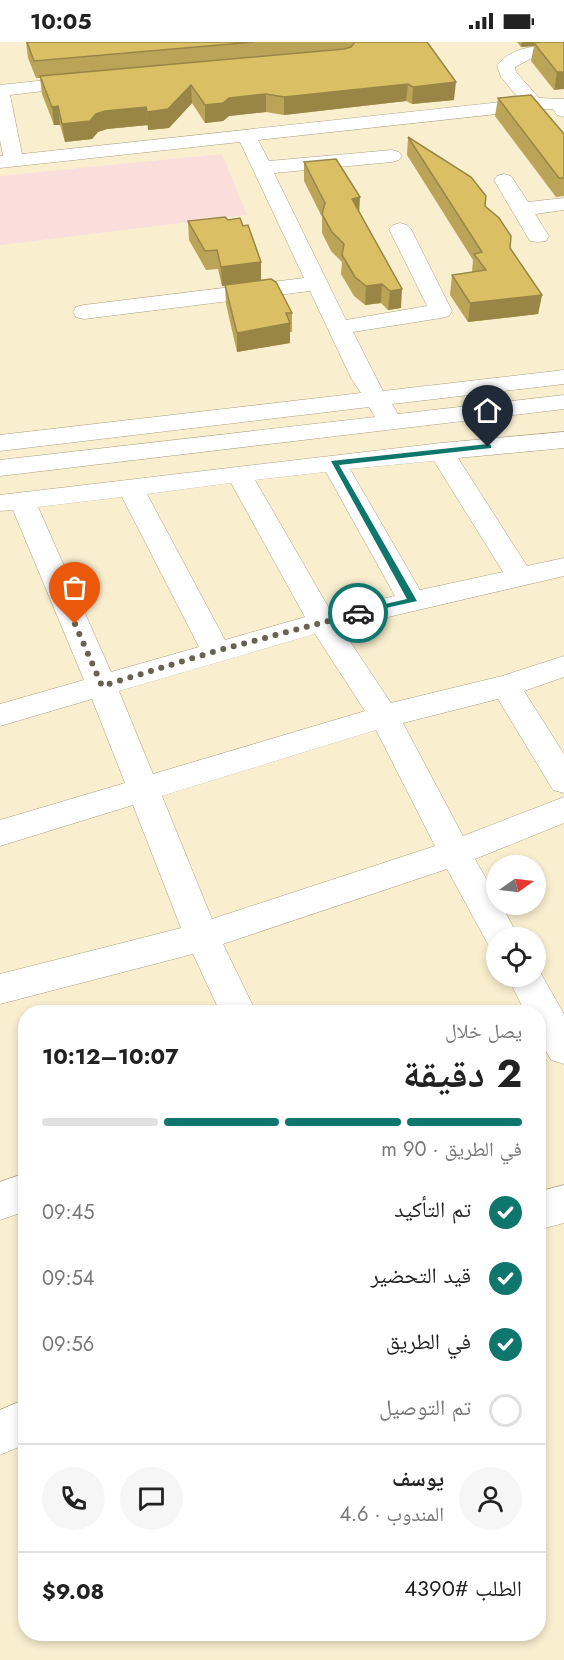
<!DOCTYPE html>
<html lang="ar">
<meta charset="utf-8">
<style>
body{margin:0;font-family:Jost,"Noto Naskh Arabic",sans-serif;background:#f6f6f6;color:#222;direction:rtl;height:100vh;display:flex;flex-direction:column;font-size:22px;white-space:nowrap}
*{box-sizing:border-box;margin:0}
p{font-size:20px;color:#767676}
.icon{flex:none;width:33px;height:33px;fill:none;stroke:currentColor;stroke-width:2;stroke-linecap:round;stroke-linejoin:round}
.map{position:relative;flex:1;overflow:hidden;direction:ltr}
.details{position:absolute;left:18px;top:963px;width:528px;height:636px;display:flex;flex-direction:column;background:#fff;border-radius:24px;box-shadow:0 3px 9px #0003;direction:rtl}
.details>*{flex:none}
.needle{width:39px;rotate:76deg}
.buttons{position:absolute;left:486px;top:813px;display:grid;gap:12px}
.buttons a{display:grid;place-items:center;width:60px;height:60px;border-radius:50%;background:#fff;box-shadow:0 3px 9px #0003;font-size:30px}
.pin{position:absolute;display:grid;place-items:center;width:51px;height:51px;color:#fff;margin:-62px -26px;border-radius:50% 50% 50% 0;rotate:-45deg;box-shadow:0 0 6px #0007}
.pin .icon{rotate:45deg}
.courier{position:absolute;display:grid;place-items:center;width:60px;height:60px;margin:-30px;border:4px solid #0f766e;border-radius:50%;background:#fff;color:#222;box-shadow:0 2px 8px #0007}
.headline em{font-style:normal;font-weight:700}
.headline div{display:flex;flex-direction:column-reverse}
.headline{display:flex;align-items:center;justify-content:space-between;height:102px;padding:0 24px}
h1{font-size:39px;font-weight:700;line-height:45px}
.bar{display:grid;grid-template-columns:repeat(4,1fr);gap:9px 6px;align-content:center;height:72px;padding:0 24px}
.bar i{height:8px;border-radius:4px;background:#e0e0e0}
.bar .selected{background:#0f766e}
.bar p{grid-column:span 4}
.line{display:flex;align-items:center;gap:15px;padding:0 24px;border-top:2px solid #e0e0e0}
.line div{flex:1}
.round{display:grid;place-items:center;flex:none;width:63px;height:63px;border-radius:32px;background:#f6f6f6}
ol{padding:0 24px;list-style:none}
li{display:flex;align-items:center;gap:18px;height:66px}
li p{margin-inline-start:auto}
li .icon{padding:6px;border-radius:50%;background:#0f766e;color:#fff;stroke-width:4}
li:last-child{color:#767676}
li i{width:33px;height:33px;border:3px solid #e0e0e0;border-radius:50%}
.status{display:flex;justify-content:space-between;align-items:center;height:42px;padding:0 30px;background:#fff;direction:ltr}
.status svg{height:16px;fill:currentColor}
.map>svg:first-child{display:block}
</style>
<div class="status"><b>10:05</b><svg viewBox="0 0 49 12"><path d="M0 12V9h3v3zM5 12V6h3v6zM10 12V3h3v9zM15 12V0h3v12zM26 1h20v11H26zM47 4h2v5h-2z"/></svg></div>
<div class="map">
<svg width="564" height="1618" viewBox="0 0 564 1618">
<rect width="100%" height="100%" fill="#f9efcf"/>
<path fill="#f9dedc" d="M 222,112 L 247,173 L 0,203 L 0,134 Z"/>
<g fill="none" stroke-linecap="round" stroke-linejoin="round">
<defs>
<path id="minor" d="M 564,1 L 564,11 L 532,16 L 515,25 L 516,30 L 539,56 L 564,57 L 564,75 L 557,73 L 553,67 L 534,68 L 258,98 L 269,119 L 392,108 L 399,110 L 402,114 L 399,118 L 392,120 L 274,131 L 346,278 L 427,264 L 389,187 L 393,183 L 400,181 L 407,183 L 411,187 L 452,269 L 449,274 L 441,276 L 353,290 L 383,349 L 564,328 L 564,342 L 392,362 L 398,372 L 564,353 L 564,367 L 0,434 L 0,418 L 375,375 L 369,365 L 0,409 L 0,393 L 361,351 L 351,336 L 310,249 L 84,277 L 76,275 L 73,270 L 76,265 L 84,263 L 304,236 L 240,100 L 0,126 L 0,114 L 3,114 L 0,98 L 0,43 L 85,34 L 91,35 L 94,39 L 91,43 L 85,44 L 10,53 L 22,112 L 520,58 L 501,35 L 497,24 C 512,3 541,4 564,1 Z
M 504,132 L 511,134 L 528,160 L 564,156 L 564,168 L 535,172 L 549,194 L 546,199 L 538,200 L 530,199 L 527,194 L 494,138 L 497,134 Z
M 564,390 L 564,406 L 458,416 L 527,524 L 564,516 L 564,534 L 341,586 L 391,661 L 502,634 L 564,614 L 564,635 L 524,649 L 564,712 L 564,751 L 553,748 L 498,657 L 403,681 L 463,794 L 564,755 L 564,781 L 475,817 L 496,854 L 496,862 L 501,862 L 519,896 L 496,896 L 496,909 L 490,906 L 447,827 L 223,902 L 256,970 L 220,970 L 193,912 L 0,962 L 0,932 L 181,886 L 133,763 L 0,804 L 0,778 L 125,741 L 92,657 L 0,684 L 0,662 L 84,638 L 13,468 L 0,469 L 0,453 L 441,401 ZM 434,419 L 503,530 L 420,548 L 350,427 ZM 326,430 L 395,554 L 330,568 L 255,438 ZM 231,441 L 305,575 L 225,598 L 147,452 ZM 122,455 L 199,605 L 111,630 L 38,465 ZM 315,592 L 365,669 L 153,732 L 119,649 ZM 376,688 L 435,804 L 212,877 L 162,754 Z
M 536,923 L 564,972 L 564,1022 L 551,1018 L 538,995 L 538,970 L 525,970 L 507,934 L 536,934 Z
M 26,1131 L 26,1169 L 0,1178 L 0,1140 Z
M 564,1143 L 564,1181 L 538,1188 L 538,1150 Z
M 26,1357 L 26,1402 L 0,1413 L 0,1368 Z"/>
</defs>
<use href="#minor" stroke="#a89f81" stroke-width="1"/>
<use href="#minor" fill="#fff" fill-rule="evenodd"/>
</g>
<path fill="#bba457" d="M 26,0 L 427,0 L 454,58 L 412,62 L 406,59 L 284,73 L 266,70 L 229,74 L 223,79 L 205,81 L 192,61 L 169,86 L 148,88 L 148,83 L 107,87 L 98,90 L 92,97 L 65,100 L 60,83 L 54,83 L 42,52 L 40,36 L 36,36 L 28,16 Z
M 517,0 L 564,0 L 554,48 L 531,19 L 534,4 L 521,5 Z
M 498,56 L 564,92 L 564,154 L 556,155 L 495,74 Z
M 408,95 L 485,164 L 510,206 L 542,253 L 538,272 L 468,280 L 450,253 L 452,233 L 472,230 L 473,218 L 407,113 Z
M 304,120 L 401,266 L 388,268 L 381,261 L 365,263 L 354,254 L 341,232 L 342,220 L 331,209 L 322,191 L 322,175 L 304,139 Z
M 188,179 L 261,238 L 292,271 L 292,290 L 290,290 L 290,301 L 237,310 L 226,262 L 225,243 L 222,244 L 218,227 L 206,228 L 189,198 Z"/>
<path fill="#998647" d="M 522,0 L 560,0 L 534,1 L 534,4 L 521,5 Z
M 557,30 L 564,30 L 564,47 L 554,48 Z
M 456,40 L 454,58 L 412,62 L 413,45 Z
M 408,42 L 406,59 L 284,73 L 284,55 Z
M 191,43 L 192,61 L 169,86 L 148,88 L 147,70 Z
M 266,52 L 266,70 L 229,74 L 223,79 L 205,81 L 205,63 L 229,56 Z
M 58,64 L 60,83 L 54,83 L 52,65 Z
M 146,65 L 148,83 L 107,87 L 98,90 L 92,97 L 65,100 L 62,82 L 105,69 Z
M 360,155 L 359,174 L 352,157 Z
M 261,220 L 261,239 L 222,244 L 221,225 Z
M 382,242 L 381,261 L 365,263 L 366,244 Z
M 402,247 L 401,266 L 388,268 L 390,249 Z
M 542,253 L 538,272 L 468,280 L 470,261 Z
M 290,281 L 290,301 L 237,310 L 237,291 Z"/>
<path fill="#dabf65" stroke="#998647" stroke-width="1.5" d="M 27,0 L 254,0 L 34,19 Z
M 355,0 L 427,0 L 456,40 L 413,45 L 408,42 L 284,55 L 266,52 L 229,56 L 223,61 L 205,63 L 191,43 L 168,67 L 147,70 L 146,65 L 105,69 L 96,72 L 90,79 L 62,82 L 58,64 L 52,65 L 40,34 L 344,7 L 351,5 Z
M 541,0 L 564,0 L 564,30 L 557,30 L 534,1 Z
M 531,53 L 564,92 L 564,136 L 559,136 L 498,56 Z
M 408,95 L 471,135 L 486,154 L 485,164 L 499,176 L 511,194 L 510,206 L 542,253 L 470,261 L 452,233 L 486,228 L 474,212 L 482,210 Z
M 336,117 L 360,155 L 352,157 L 402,247 L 390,249 L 382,242 L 366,244 L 355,235 L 342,213 L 344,202 L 332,190 L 322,172 L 325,161 L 304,120 Z
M 225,175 L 228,178 L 240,176 L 243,184 L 248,183 L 261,220 L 221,225 L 217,208 L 205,209 L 188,179 Z
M 271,237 L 276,240 L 292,271 L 286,271 L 290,281 L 237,291 L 225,243 Z"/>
<path fill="#0f766e" d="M 488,402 L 491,403 L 491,406 L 339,423 L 417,559 L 355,573 L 355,569 L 407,557 L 331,419 Z"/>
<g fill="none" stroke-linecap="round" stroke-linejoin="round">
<path stroke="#686250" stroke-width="6" stroke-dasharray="0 10.8" d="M 75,582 L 102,644 L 216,609 L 358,571"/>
</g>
</svg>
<div class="buttons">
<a><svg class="needle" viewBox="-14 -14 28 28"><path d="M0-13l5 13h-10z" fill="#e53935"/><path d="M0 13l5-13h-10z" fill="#767676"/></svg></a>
<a><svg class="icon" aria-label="locate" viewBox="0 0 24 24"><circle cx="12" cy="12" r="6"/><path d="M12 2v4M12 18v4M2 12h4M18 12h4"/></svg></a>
</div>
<div class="pin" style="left:75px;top:582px;background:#ea580c"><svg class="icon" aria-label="bag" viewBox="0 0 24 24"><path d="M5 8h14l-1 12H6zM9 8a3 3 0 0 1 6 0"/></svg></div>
<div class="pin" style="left:488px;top:405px;background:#1f2937"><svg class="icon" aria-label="home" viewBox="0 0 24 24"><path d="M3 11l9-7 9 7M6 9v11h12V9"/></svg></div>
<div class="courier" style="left:358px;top:571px"><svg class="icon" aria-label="car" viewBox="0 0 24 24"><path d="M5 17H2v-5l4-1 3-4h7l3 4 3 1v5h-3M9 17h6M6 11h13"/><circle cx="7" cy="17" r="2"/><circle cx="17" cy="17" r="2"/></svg></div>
<section class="details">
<div class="headline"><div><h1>2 دقيقة</h1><p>يصل خلال</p></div><em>10:07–10:12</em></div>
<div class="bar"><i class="selected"></i><i class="selected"></i><i class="selected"></i><i></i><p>في الطريق · 90 m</p></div>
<ol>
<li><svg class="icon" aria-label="check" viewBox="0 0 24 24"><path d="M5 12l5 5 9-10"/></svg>تم التأكيد<p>09:45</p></li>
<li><svg class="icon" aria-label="check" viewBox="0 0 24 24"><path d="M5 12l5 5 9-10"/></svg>قيد التحضير<p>09:54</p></li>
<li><svg class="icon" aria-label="check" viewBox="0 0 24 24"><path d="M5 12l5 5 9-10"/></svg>في الطريق<p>09:56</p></li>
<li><i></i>تم التوصيل</li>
</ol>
<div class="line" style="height:108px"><a class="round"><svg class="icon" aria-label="person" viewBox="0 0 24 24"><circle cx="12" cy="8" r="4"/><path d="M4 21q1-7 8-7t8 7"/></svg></a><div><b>يوسف</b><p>المندوب · 4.6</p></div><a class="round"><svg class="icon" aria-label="chat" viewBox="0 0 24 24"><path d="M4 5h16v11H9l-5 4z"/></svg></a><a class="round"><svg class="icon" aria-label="phone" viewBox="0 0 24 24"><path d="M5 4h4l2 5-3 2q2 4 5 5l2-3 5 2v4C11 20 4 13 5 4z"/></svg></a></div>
<div class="line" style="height:78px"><div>الطلب #4390</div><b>$9.08</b></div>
</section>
</div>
